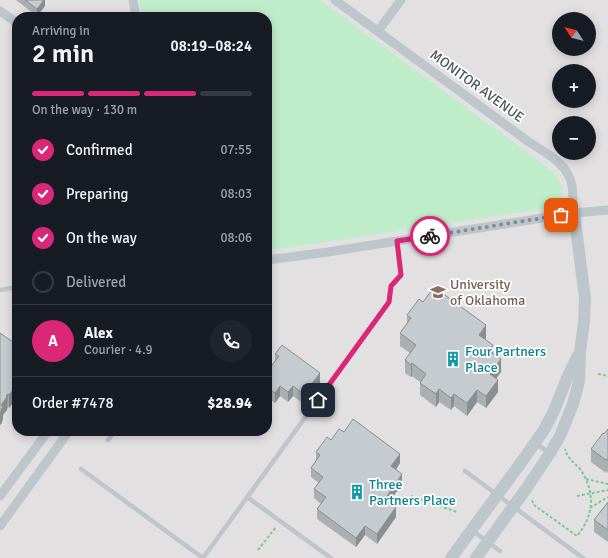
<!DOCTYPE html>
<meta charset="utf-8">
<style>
body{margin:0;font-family:Signika,sans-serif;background:#20242c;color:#f1f3f6;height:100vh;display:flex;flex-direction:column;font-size:15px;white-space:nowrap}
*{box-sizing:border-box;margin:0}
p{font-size:13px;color:#9ea1a6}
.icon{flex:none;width:22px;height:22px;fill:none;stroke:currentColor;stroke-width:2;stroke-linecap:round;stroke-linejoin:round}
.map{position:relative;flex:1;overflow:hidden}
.drawer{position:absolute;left:12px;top:12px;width:260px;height:424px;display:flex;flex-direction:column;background:#171b24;border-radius:16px;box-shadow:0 2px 10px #0003}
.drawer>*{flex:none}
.needle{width:26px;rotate:306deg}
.fabs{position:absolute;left:552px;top:12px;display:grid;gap:8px}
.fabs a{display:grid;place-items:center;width:44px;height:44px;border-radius:50%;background:#171b24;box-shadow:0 2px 10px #0003;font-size:20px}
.pin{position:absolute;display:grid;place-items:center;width:34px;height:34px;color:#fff;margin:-17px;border-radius:8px;box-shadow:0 2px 6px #0006}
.courier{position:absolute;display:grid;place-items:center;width:40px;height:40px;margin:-20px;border:3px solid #db2777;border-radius:50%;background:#fff;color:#222;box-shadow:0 1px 5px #0007}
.headline em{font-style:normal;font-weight:600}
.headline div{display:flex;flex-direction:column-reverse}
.headline{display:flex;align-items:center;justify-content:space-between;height:68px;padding:0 20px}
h1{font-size:26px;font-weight:600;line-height:30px}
.bar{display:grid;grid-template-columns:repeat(4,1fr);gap:6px 4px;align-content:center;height:48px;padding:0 20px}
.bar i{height:5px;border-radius:3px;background:#363941}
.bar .current{background:#db2777}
.bar p{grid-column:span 4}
.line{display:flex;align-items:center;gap:10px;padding:0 20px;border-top:1px solid #363941}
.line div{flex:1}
.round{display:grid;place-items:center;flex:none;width:42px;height:42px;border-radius:21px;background:#20242c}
ol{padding:0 20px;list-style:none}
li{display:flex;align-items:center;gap:12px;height:44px}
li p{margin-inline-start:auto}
li .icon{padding:4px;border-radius:50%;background:#db2777;color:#fff;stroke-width:4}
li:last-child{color:#9ea1a6}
li i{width:22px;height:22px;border:2px solid #363941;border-radius:50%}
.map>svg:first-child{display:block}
</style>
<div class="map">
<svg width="608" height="558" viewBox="0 0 608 558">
<rect width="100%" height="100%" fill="#f2eff0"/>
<path fill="#e3e0e1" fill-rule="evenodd" d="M 0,0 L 608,0 L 608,558 L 0,558 ZM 17,17 L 267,17 L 267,431 L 17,431 ZM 559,19 L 589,19 L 589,49 L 559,49 ZM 559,71 L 589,71 L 589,101 L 559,101 ZM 559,123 L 589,123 L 589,153 L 559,153 Z"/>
<path fill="#c0edc9" d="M 139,0 L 320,0 L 554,172 C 563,184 567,194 557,206 L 549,208 L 267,251 L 267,17 L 142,17 Z"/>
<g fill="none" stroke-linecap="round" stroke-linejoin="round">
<path stroke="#7ac994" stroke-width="2" stroke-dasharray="3 2" stroke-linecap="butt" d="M 598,374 L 608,376
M 586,479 L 608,484
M 411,496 L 457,512
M 577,496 L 608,490
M 532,500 L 534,505 L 577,536 C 581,531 585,525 587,520 C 595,502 590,483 580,469 C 574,462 567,458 565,449
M 590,508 L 608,497
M 258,550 L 276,527"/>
<path stroke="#bcc6cb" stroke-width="4.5" d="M 0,290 L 17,287
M 108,440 L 115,431
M 536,444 L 550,453
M 81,469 L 203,558
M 465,471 L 583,558
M 247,497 L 331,558
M 473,531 L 500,551
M 203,558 L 389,302 L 391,286 L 401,275 L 397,241"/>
<path stroke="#bcc6cb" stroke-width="9" d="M 133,0 L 136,17
M 335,0 L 529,142 C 546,153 568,164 572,185 C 573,194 573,204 574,213 L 608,210
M 0,11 L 17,23
M 378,31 L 401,0
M 267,260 L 328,252 L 574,213
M 0,496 L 48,431
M 0,526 L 69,431"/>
<path stroke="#bcc6cb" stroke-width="12" d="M 451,558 L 520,464 L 544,430 L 554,411 L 567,378 L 577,357
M 476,558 L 526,489 L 550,453 L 560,436 L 573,404 L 579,381 L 580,352 L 584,322 L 585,298 L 574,213"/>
</g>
<path fill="#aaafb2" d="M 16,0 L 45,0 L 45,6 L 37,16 Z
M 423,302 L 486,338 L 485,340 L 493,353 L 501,372 L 496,378 L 498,392 L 486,408 L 477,402 L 467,416 L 454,406 L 451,410 L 439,402 L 436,407 L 420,395 L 420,382 L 412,376 L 411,377 L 405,373 L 405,360 L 410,353 L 400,346 L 400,333 L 407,324 L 407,315 Z
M 0,333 L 17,345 L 17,404 L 16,403 L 14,405 L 12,404 L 9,408 L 8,407 L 7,410 L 3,415 L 3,420 L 2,421 L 2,423 L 0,425 Z
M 275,354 L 320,383 L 304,404 L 293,396 L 288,402 L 280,396 L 275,403 L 267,397 L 267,372 L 275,361 Z
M 608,429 L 608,473 L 606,471 L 606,473 L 591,462 L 591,449 Z
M 344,432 L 400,463 L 396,470 L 402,484 L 389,502 L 396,517 L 377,544 L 365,535 L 356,547 L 317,519 L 317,509 L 321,504 L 314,498 L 314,489 L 319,483 L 311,477 L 311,468 L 316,460 L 316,452 L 331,440 Z
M 608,502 L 608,542 L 594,532 L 594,520 Z"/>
<path fill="#8b8e91" d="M 44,0 L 45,0 L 45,6 L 37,16 L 37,9 Z
M 486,325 L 486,338 L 479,348 L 479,335 Z
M 493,345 L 493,358 L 489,351 Z
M 501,359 L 501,372 L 490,387 L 490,374 Z
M 412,363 L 412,376 L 411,377 L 411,365 Z
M 320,373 L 320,383 L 304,404 L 304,394 Z
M 498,380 L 498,392 L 486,408 L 486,396 Z
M 280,386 L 280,396 L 275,403 L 275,393 Z
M 293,386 L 293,396 L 288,402 L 288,392 Z
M 439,389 L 439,402 L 436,407 L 436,394 Z
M 477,390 L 477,402 L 467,416 L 467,403 Z
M 12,391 L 12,404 L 9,408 L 9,395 Z
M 16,391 L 16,403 L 14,405 L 14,393 Z
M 8,394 L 7,410 L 3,415 L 3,420 L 2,421 L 2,423 L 0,425 L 0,412 L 1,405 Z
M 454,394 L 454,406 L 451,410 L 451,398 Z
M 400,454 L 400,463 L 391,476 L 391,466 Z
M 402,474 L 402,484 L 385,508 L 385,499 Z
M 396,507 L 396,517 L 377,544 L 377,534 Z
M 365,526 L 365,535 L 356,547 L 356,538 Z"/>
<path fill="#c6cbcf" stroke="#8b8e91" d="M 25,0 L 44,0 L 37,9 Z
M 434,287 L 486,325 L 479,335 L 493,345 L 489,351 L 501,359 L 490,374 L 498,380 L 486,396 L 477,390 L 467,403 L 454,394 L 451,398 L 439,389 L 436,394 L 420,383 L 426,374 L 412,363 L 411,365 L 405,360 L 416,345 L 400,333 L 411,318 L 407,315 L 419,299 L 423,302 Z
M 0,333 L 17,345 L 17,391 L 16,391 L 14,393 L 12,391 L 9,395 L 8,394 L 6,396 L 7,397 L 1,405 L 3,407 L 1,410 L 2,411 L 0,412 Z
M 282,345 L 320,373 L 304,394 L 293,386 L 288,392 L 280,386 L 275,393 L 267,387 L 267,372 L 279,356 L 275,354 Z
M 353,419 L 400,454 L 391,466 L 402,474 L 385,499 L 396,507 L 377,534 L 365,526 L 356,538 L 317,509 L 326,497 L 314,489 L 323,477 L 311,468 L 320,455 L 316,452 L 327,437 L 331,440 L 339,429 L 344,432 Z
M 608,429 L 608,460 L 606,459 L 606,460 L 591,449 L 603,433 L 604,434 Z
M 608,502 L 608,530 L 594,520 Z"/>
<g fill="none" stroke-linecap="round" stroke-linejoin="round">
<path stroke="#848c90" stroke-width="4" stroke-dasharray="0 7.2" d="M 430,236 L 561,215"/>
<path stroke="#db2777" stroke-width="5" d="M 318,400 L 389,302 L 391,286 L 401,275 L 397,241 L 430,236"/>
</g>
<defs>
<symbol id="university-bare" viewBox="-9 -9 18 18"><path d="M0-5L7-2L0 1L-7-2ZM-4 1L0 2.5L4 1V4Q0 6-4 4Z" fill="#8d6e63" stroke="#fff" stroke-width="2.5" paint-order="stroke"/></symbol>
<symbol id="building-bare" viewBox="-9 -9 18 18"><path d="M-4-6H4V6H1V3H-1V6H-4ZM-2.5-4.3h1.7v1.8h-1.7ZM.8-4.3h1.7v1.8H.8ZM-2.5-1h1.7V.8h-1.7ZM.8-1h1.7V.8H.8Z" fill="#0f9aa8" stroke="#fff" stroke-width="2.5" paint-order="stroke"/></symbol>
</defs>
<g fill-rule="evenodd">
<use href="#university-bare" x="427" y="281" width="22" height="22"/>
<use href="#building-bare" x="442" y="348" width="22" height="22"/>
<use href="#building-bare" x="346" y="481" width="22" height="22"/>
</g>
<g text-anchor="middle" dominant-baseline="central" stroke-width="3.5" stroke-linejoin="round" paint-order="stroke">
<g font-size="14" fill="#48565c" stroke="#fff">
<text transform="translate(477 86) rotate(36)">MONITOR AVENUE</text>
</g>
<g font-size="14" fill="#785e54" stroke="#fff" text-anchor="start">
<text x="450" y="284">University<tspan x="450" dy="16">of Oklahoma</tspan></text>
</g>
<g font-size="14" fill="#0d838f" stroke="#fff" text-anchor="start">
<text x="465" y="351">Four Partners<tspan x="465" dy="16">Place</tspan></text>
<text x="369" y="484">Three<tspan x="369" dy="16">Partners Place</tspan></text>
</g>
</g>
</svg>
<div class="fabs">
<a><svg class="needle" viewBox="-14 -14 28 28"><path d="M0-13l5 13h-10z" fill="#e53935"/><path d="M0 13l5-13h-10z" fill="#9ea1a6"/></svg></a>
<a>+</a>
<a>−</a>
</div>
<div class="pin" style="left:561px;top:215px;background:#ea580c"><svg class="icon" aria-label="bag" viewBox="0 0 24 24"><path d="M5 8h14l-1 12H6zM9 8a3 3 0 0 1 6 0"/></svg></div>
<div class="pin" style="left:318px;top:400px;background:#1f2937"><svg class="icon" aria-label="home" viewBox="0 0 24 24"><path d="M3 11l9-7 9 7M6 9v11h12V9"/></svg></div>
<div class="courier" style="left:430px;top:236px"><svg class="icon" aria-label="bike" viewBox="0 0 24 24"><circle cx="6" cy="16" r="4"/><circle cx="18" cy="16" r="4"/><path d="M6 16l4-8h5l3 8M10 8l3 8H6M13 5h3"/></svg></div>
<section class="drawer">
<div class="headline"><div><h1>2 min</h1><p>Arriving in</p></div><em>08:19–08:24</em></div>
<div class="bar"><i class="current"></i><i class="current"></i><i class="current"></i><i></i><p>On the way · 130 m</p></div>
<ol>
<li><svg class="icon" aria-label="check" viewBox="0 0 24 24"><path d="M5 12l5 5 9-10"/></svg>Confirmed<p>07:55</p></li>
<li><svg class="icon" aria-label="check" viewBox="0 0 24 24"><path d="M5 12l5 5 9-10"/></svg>Preparing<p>08:03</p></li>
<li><svg class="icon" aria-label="check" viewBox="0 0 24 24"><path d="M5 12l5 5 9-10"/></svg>On the way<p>08:06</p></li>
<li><i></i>Delivered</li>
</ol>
<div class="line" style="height:72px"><b class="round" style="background:#db2777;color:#fff">A</b><div><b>Alex</b><p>Courier · 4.9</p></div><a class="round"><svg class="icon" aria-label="phone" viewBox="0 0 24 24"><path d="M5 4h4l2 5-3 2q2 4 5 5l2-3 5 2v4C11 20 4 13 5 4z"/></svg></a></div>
<div class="line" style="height:52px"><div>Order #7478</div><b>$28.94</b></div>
</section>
</div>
